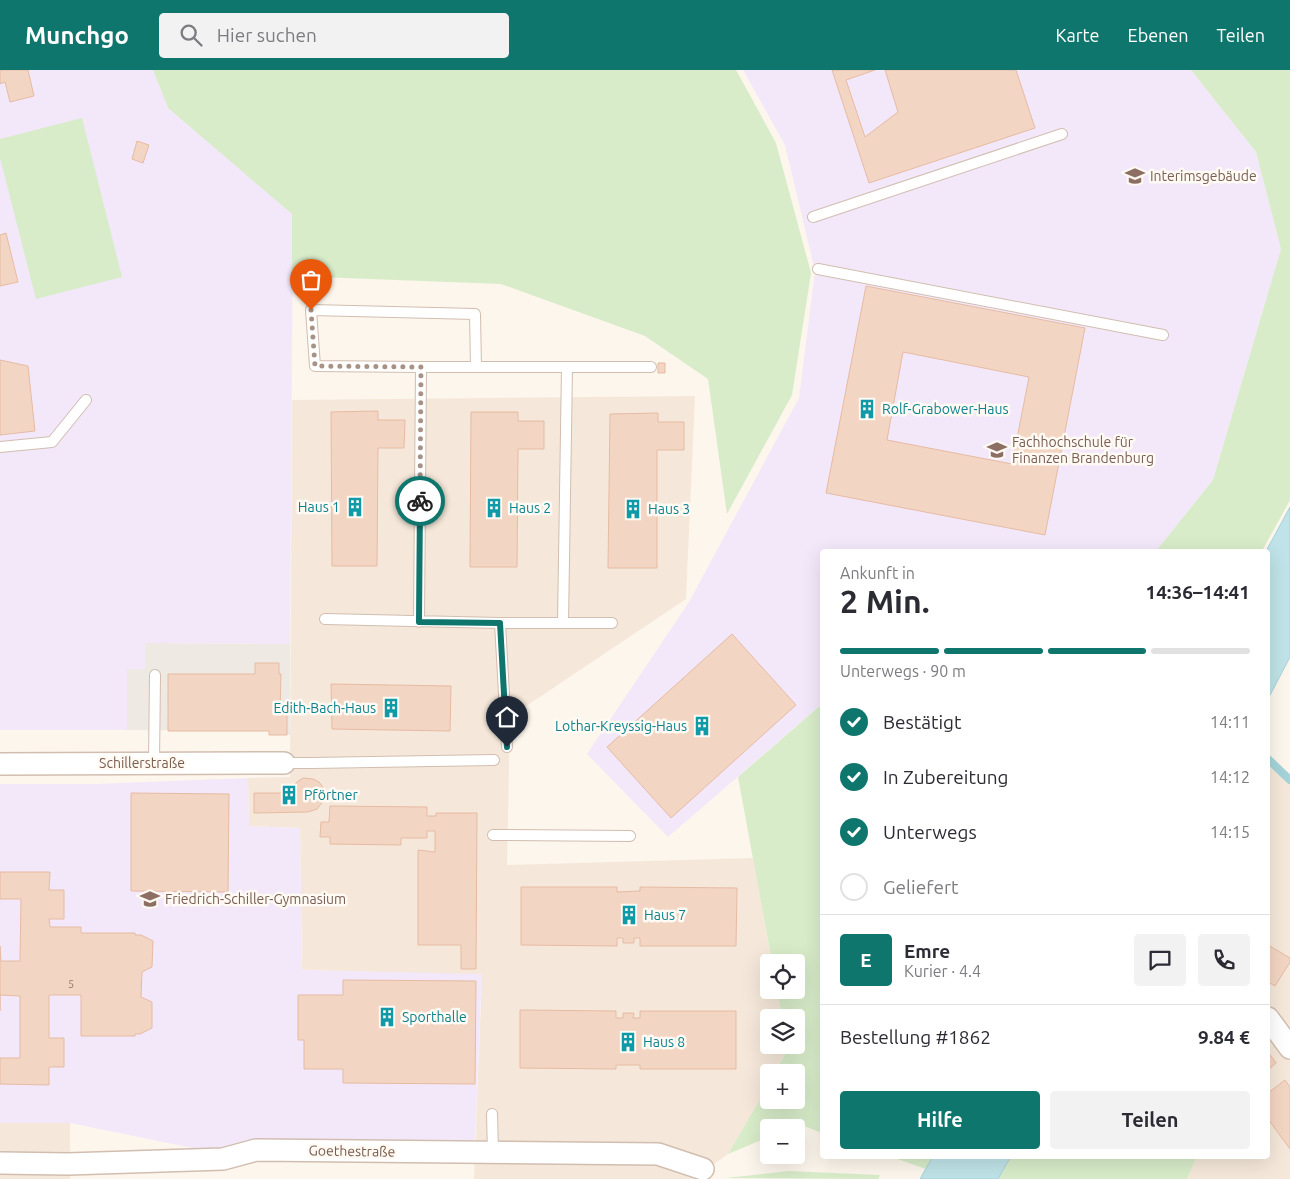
<!DOCTYPE html>
<html lang="de">
<meta charset="utf-8">
<style>
body{margin:0;font-family:Ubuntu,sans-serif;background:#f2f2f3;color:#2b2b33;height:100vh;display:flex;flex-direction:column;font-size:19px;white-space:nowrap}
*{box-sizing:border-box;margin:0}
p{font-size:16px;color:#7c7c81}
.icon{flex:none;width:28px;height:28px;fill:none;stroke:currentColor;stroke-width:2;stroke-linecap:round;stroke-linejoin:round}
.map{position:relative;flex:1;overflow:hidden}
.side{position:absolute;left:820px;top:479px;width:450px;height:610px;display:flex;flex-direction:column;background:#fff;border-radius:5px;box-shadow:0 5px 20px #0002}
.side>*{flex:none}
.fabs{position:absolute;left:760px;top:884px;display:grid;gap:10px}
.fabs a{display:grid;place-items:center;width:45px;height:45px;border-radius:5px;background:#fff;box-shadow:0 5px 20px #0002;font-size:25px}
.pin{position:absolute;display:grid;place-items:center;width:42px;height:42px;color:#fff;margin:-51px -21px;border-radius:50% 50% 50% 0;rotate:-45deg;box-shadow:0 0 5px #0007}
.pin .icon{rotate:45deg}
.courier{position:absolute;display:grid;place-items:center;width:50px;height:50px;margin:-25px;border:4px solid #0f766e;border-radius:50%;background:#fff;color:#222;box-shadow:0 1px 6px #0007}
.overview em{font-style:normal;font-weight:700}
.overview div{display:flex;flex-direction:column-reverse}
.overview{display:flex;align-items:center;justify-content:space-between;height:85px;padding:0 20px}
h1{font-size:32px;font-weight:700;line-height:38px}
.bar{display:grid;grid-template-columns:repeat(4,1fr);gap:8px 5px;align-content:center;height:60px;padding:0 20px}
.bar i{height:6px;border-radius:4px;background:#e1e1e2}
.bar .on{background:#0f766e}
.bar p{grid-column:span 4}
.line{display:flex;align-items:center;gap:12px;padding:0 20px;border-top:1px solid #e1e1e2}
.line div{flex:1}
.round{display:grid;place-items:center;flex:none;width:52px;height:52px;border-radius:5px;background:#f2f2f3}
ol{padding:0 20px;list-style:none}
li{display:flex;align-items:center;gap:15px;height:55px}
li p{margin-inline-start:auto}
li .icon{padding:5px;border-radius:50%;background:#0f766e;color:#fff;stroke-width:4}
li:last-child{color:#7c7c81}
li i{width:28px;height:28px;border:2px solid #e1e1e2;border-radius:50%}
.button{display:flex;gap:10px;margin-top:auto;padding:10px 20px}
.button a{flex:1;height:58px;border-radius:5px;background:#0f766e;color:#fff;font-size:20px;font-weight:700;line-height:58px;text-align:center}
.button a+a{background:#f2f2f3;color:#2b2b33}
header{display:flex;align-items:center;gap:30px;box-sizing:border-box;height:70px;padding:0 25px;background:#0f766e;color:#fff}
header strong{font-size:24px}
nav{display:flex;gap:28px;margin-inline-start:auto;font-size:18px}
.search{width:350px;height:45px;background:#f2f2f3;display:flex;align-items:center;gap:12px;box-sizing:border-box;padding:0 18px;border-radius:5px;color:#7c7c81;font-size:19px}
.map>svg:first-child{display:block}
</style>
<header>
<strong>Munchgo</strong>
<div class="search"><svg class="icon" aria-label="search" viewBox="0 0 24 24"><circle cx="10" cy="10" r="6"/><path d="M15 15l6 6"/></svg>Hier suchen</div>
<nav><a>Karte</a><a>Ebenen</a><a>Teilen</a></nav>
</header>
<div class="map">
<svg width="1290" height="1109" viewBox="0 0 1290 1109">
<rect width="100%" height="100%" fill="#fdf6ec"/>
<path fill="#f5e8da" d="M 695,326 L 686,529 L 510,647 L 507,795 L 753,788 L 772,892 L 769,892 L 769,920 L 777,920 L 782,947 L 769,948 L 769,975 L 787,975 L 788,978 L 775,1002 L 769,1002 L 769,1014 L 728,1084 L 693,1109 L 474,1109 L 482,905 L 302,900 L 300,758 L 249,756 L 248,708 L 290,707 L 292,330 Z
M 1268,689 L 1290,710 L 1290,1109 L 1187,1109 L 1197,1086 L 1268,1086 Z
M 0,1053 L 70,1053 L 70,1109 L 0,1109 Z"/>
<path fill="#efe9e4" d="M 145,573 L 290,574 L 290,665 L 269,665 L 269,661 L 127,660 L 127,599 L 145,599 Z"/>
<path fill="#f3e8fa" d="M 0,0 L 153,0 L 168,38 L 293,144 L 290,574 L 145,573 L 145,599 L 127,599 L 127,660 L 0,660 Z
M 743,0 L 1191,0 L 1256,82 L 1281,179 L 1213,410 L 1156,481 L 822,481 L 822,634 L 668,767 L 587,684 L 689,532 L 799,328 L 815,201 L 785,75 Z
M 248,708 L 249,756 L 300,758 L 302,900 L 482,904 L 475,1070 L 256,1075 L 222,1084 L 70,1053 L 0,1053 L 0,714 L 96,714 Z"/>
<path fill="#d8ecc9" d="M 153,0 L 736,0 L 776,73 L 811,203 L 792,325 L 727,444 L 708,309 L 645,266 L 501,214 L 292,206 L 292,144 L 168,38 Z
M 1191,0 L 1290,0 L 1290,430 L 1262,481 L 1156,481 L 1213,410 L 1281,179 L 1256,82 Z
M 82,48 L 122,207 L 36,229 L 0,88 L 0,69 Z
M 822,634 L 822,1063 L 799,1054 L 791,1057 L 769,1058 L 769,1067 L 728,1084 L 769,1014 L 769,1030 L 796,1030 L 796,1002 L 775,1002 L 788,979 L 787,975 L 796,975 L 796,948 L 782,947 L 777,920 L 796,920 L 796,892 L 772,892 L 738,707 Z
M 889,1086 L 933,1086 L 926,1099 Z
M 1011,1086 L 1197,1086 L 1187,1109 L 998,1109 Z
M 789,1101 L 880,1105 L 878,1109 L 726,1108 Z"/>
<path fill="#bfe3e8" stroke="#a5d3da" d="M 1290,437 L 1290,587 L 1268,629 L 1268,481 L 1266,481 Z
M 933,1086 L 1011,1086 L 998,1109 L 920,1109 Z"/>
<g fill="none" stroke-linecap="round" stroke-linejoin="round">
<path stroke="#a5d3da" stroke-width="8" d="M 1268,689 L 1290,710"/>
</g>
<path fill="#f3d5c3" stroke="#e6bba3" fill-rule="evenodd" d="M 0,0 L 28,0 L 34,26 L 10,32 L 5,12 L 0,14 Z
M 832,0 L 875,0 L 846,10 L 865,67 L 898,42 L 885,0 L 1016,0 L 1035,58 L 869,113 Z
M 137,71 L 149,75 L 143,93 L 132,89 Z
M 6,163 L 18,212 L 0,216 L 0,165 Z
M 866,216 L 1085,258 L 1045,465 L 826,423 ZM 903,282 L 1029,307 L 1012,394 L 887,370 Z
M 0,290 L 28,296 L 35,361 L 0,365 Z
M 658,293 L 665,293 L 665,303 L 658,303 Z
M 378,341 L 378,350 L 405,350 L 404,378 L 378,378 L 377,496 L 332,496 L 331,342 Z
M 471,342 L 518,342 L 518,351 L 544,351 L 544,379 L 518,379 L 517,497 L 470,497 Z
M 658,343 L 658,352 L 684,352 L 684,380 L 657,380 L 657,498 L 608,498 L 610,344 Z
M 732,564 L 796,635 L 671,748 L 607,677 Z
M 255,593 L 279,593 L 279,604 L 281,604 L 280,644 L 287,644 L 287,665 L 269,665 L 269,661 L 168,661 L 168,604 L 255,604 Z
M 331,614 L 451,616 L 450,661 L 332,659 Z
M 303,708 L 313,709 L 319,712 L 323,717 L 324,727 L 321,734 L 317,739 L 308,742 L 254,743 L 254,723 L 291,723 L 293,717 L 297,712 Z
M 131,723 L 229,724 L 228,822 L 131,821 Z
M 330,736 L 427,737 L 427,746 L 436,746 L 436,743 L 477,743 L 476,899 L 461,899 L 461,875 L 418,875 L 418,780 L 435,782 L 435,761 L 427,761 L 427,768 L 401,768 L 401,775 L 330,774 L 330,767 L 320,767 L 321,752 L 329,752 Z
M 0,802 L 50,802 L 49,820 L 64,820 L 64,849 L 49,849 L 50,857 L 81,857 L 81,863 L 135,863 L 135,865 L 141,865 L 153,871 L 152,897 L 142,902 L 141,927 L 152,932 L 152,958 L 140,964 L 135,964 L 135,966 L 81,966 L 81,925 L 49,925 L 49,968 L 64,968 L 64,997 L 49,997 L 49,1015 L 0,1014 L 0,988 L 20,988 L 20,926 L 0,925 L 0,941 L 0,876 L 1,891 L 20,891 L 21,829 L 0,829 Z
M 521,817 L 617,817 L 617,822 L 640,821 L 640,817 L 737,818 L 736,876 L 640,876 L 640,868 L 634,868 L 634,873 L 623,873 L 623,868 L 617,868 L 617,876 L 521,875 Z
M 1268,875 L 1290,888 L 1290,892 L 1275,916 L 1268,912 Z
M 343,910 L 476,911 L 475,1014 L 343,1013 L 343,999 L 304,999 L 304,970 L 298,970 L 298,925 L 343,925 Z
M 520,940 L 616,941 L 616,948 L 623,948 L 623,943 L 634,943 L 633,948 L 640,948 L 640,941 L 736,941 L 736,999 L 640,999 L 640,995 L 616,995 L 616,999 L 520,998 Z
M 1268,982 L 1276,993 L 1268,1000 Z
M 1285,1010 L 1290,1017 L 1290,1079 L 1268,1049 L 1268,1023 Z"/>
<g fill="none" stroke-linecap="round" stroke-linejoin="round">
<defs>
<path id="lane" d="M 813,147 L 1062,64
M 818,199 L 1163,265
M 421,297 L 315,296 L 311,240 L 475,244 L 476,297
M 0,377 L 52,372 L 86,330
M 325,549 L 500,553
M 419,552 L 421,297 L 567,297
M 563,553 L 567,297 L 651,297
M 507,677 L 500,553 L 612,553
M 154,693 L 155,605
M 284,693 L 311,693 L 494,690
M 493,765 L 630,766
M 492,1044 L 493,1083"/>
<path id="street" d="M 0,694 L 284,693
M 1268,948 L 1290,978
M 0,1093 L 68,1094 L 223,1089 L 256,1080 L 658,1084 L 703,1099"/>
</defs>
<use href="#lane" stroke="#d1beb0" stroke-width="12"/>
<use href="#street" stroke="#d1beb0" stroke-width="24"/>
<use href="#lane" stroke="#fff" stroke-width="10"/>
<use href="#street" stroke="#fff" stroke-width="21"/>
</g>
<g fill="none" stroke-linecap="round" stroke-linejoin="round">
<path stroke="#a89285" stroke-width="5" stroke-dasharray="0 9" d="M 311,240 L 315,296 L 421,297 L 420,431"/>
<path stroke="#0f766e" stroke-width="6" d="M 420,431 L 419,552 L 500,553 L 507,677"/>
</g>
<defs>
<symbol id="university-bare" viewBox="-9 -9 18 18"><path d="M0-5L7-2L0 1L-7-2ZM-4 1L0 2.5L4 1V4Q0 6-4 4Z" fill="#8d6e63" stroke="#fffaf3" stroke-width="2.5" paint-order="stroke"/></symbol>
<symbol id="building-bare" viewBox="-9 -9 18 18"><path d="M-4-6H4V6H1V3H-1V6H-4ZM-2.5-4.3h1.7v1.8h-1.7ZM.8-4.3h1.7v1.8H.8ZM-2.5-1h1.7V.8h-1.7ZM.8-1h1.7V.8H.8Z" fill="#0f9aa8" stroke="#fffaf3" stroke-width="2.5" paint-order="stroke"/></symbol>
<symbol id="school-bare" viewBox="-9 -9 18 18"><path d="M0-5L7-2L0 1L-7-2ZM-4 1L0 2.5L4 1V4Q0 6-4 4Z" fill="#8d6e63" stroke="#fffaf3" stroke-width="2.5" paint-order="stroke"/></symbol>
</defs>
<g fill-rule="evenodd">
<use href="#university-bare" x="1121" y="92" width="28" height="28"/>
<use href="#building-bare" x="853" y="325" width="28" height="28"/>
<use href="#university-bare" x="983" y="366" width="28" height="28"/>
<use href="#building-bare" x="341" y="423" width="28" height="28"/>
<use href="#building-bare" x="480" y="424" width="28" height="28"/>
<use href="#building-bare" x="619" y="425" width="28" height="28"/>
<use href="#building-bare" x="377" y="624" width="28" height="28"/>
<use href="#building-bare" x="688" y="642" width="28" height="28"/>
<use href="#building-bare" x="275" y="711" width="28" height="28"/>
<use href="#school-bare" x="136" y="815" width="28" height="28"/>
<use href="#building-bare" x="615" y="831" width="28" height="28"/>
<use href="#building-bare" x="373" y="933" width="28" height="28"/>
<use href="#building-bare" x="614" y="958" width="28" height="28"/>
</g>
<g text-anchor="middle" dominant-baseline="central" stroke-width="5" stroke-linejoin="round" paint-order="stroke">
<g font-size="11" fill="#987a6a">
<text x="71" y="914">5</text>
</g>
<g font-size="14" fill="#785e54" stroke="#fffaf3" text-anchor="start">
<text x="1150" y="106">Interimsgebäude</text>
<text x="1012" y="372">Fachhochschule für<tspan x="1012" dy="16">Finanzen Brandenburg</tspan></text>
<text x="165" y="829">Friedrich-Schiller-Gymnasium</text>
</g>
<g font-size="14" fill="#0d838f" stroke="#fffaf3" text-anchor="start">
<text x="882" y="339">Rolf-Grabower-Haus</text>
<text x="340" y="437" text-anchor="end">Haus 1</text>
<text x="509" y="438">Haus 2</text>
<text x="648" y="439">Haus 3</text>
<text x="376" y="638" text-anchor="end">Edith-Bach-Haus</text>
<text x="687" y="656" text-anchor="end">Lothar-Kreyssig-Haus</text>
<text x="304" y="725">Pförtner</text>
<text x="644" y="845">Haus 7</text>
<text x="402" y="947">Sporthalle</text>
<text x="643" y="972">Haus 8</text>
</g>
<g font-size="14" fill="#7a5c4d" stroke="#fffaf3">
<text x="142" y="693">Schillerstraße</text>
<text transform="translate(352 1081) rotate(1)">Goethestraße</text>
</g>
</g>
</svg>
<div class="fabs">
<a><svg class="icon" aria-label="locate" viewBox="0 0 24 24"><circle cx="12" cy="12" r="6"/><path d="M12 2v4M12 18v4M2 12h4M18 12h4"/></svg></a>
<a><svg class="icon" aria-label="layers" viewBox="0 0 24 24"><path d="M12 4l9 5-9 5-9-5zM3 14l9 5 9-5"/></svg></a>
<a>+</a>
<a>−</a>
</div>
<div class="pin" style="left:311px;top:240px;background:#ea580c"><svg class="icon" aria-label="bag" viewBox="0 0 24 24"><path d="M5 8h14l-1 12H6zM9 8a3 3 0 0 1 6 0"/></svg></div>
<div class="pin" style="left:507px;top:677px;background:#1f2937"><svg class="icon" aria-label="home" viewBox="0 0 24 24"><path d="M3 11l9-7 9 7M6 9v11h12V9"/></svg></div>
<div class="courier" style="left:420px;top:431px"><svg class="icon" aria-label="bike" viewBox="0 0 24 24"><circle cx="6" cy="16" r="4"/><circle cx="18" cy="16" r="4"/><path d="M6 16l4-8h5l3 8M10 8l3 8H6M13 5h3"/></svg></div>
<section class="side">
<div class="overview"><div><h1>2 Min.</h1><p>Ankunft in</p></div><em>14:36–14:41</em></div>
<div class="bar"><i class="on"></i><i class="on"></i><i class="on"></i><i></i><p>Unterwegs · 90 m</p></div>
<ol>
<li><svg class="icon" aria-label="check" viewBox="0 0 24 24"><path d="M5 12l5 5 9-10"/></svg>Bestätigt<p>14:11</p></li>
<li><svg class="icon" aria-label="check" viewBox="0 0 24 24"><path d="M5 12l5 5 9-10"/></svg>In Zubereitung<p>14:12</p></li>
<li><svg class="icon" aria-label="check" viewBox="0 0 24 24"><path d="M5 12l5 5 9-10"/></svg>Unterwegs<p>14:15</p></li>
<li><i></i>Geliefert</li>
</ol>
<div class="line" style="height:90px"><b class="round" style="background:#0f766e;color:#fff">E</b><div><b>Emre</b><p>Kurier · 4.4</p></div><a class="round"><svg class="icon" aria-label="chat" viewBox="0 0 24 24"><path d="M4 5h16v11H9l-5 4z"/></svg></a><a class="round"><svg class="icon" aria-label="phone" viewBox="0 0 24 24"><path d="M5 4h4l2 5-3 2q2 4 5 5l2-3 5 2v4C11 20 4 13 5 4z"/></svg></a></div>
<div class="line" style="height:65px"><div>Bestellung #1862</div><b>9.84 €</b></div>
<div class="button"><a>Hilfe</a><a>Teilen</a></div>
</section>
</div>
